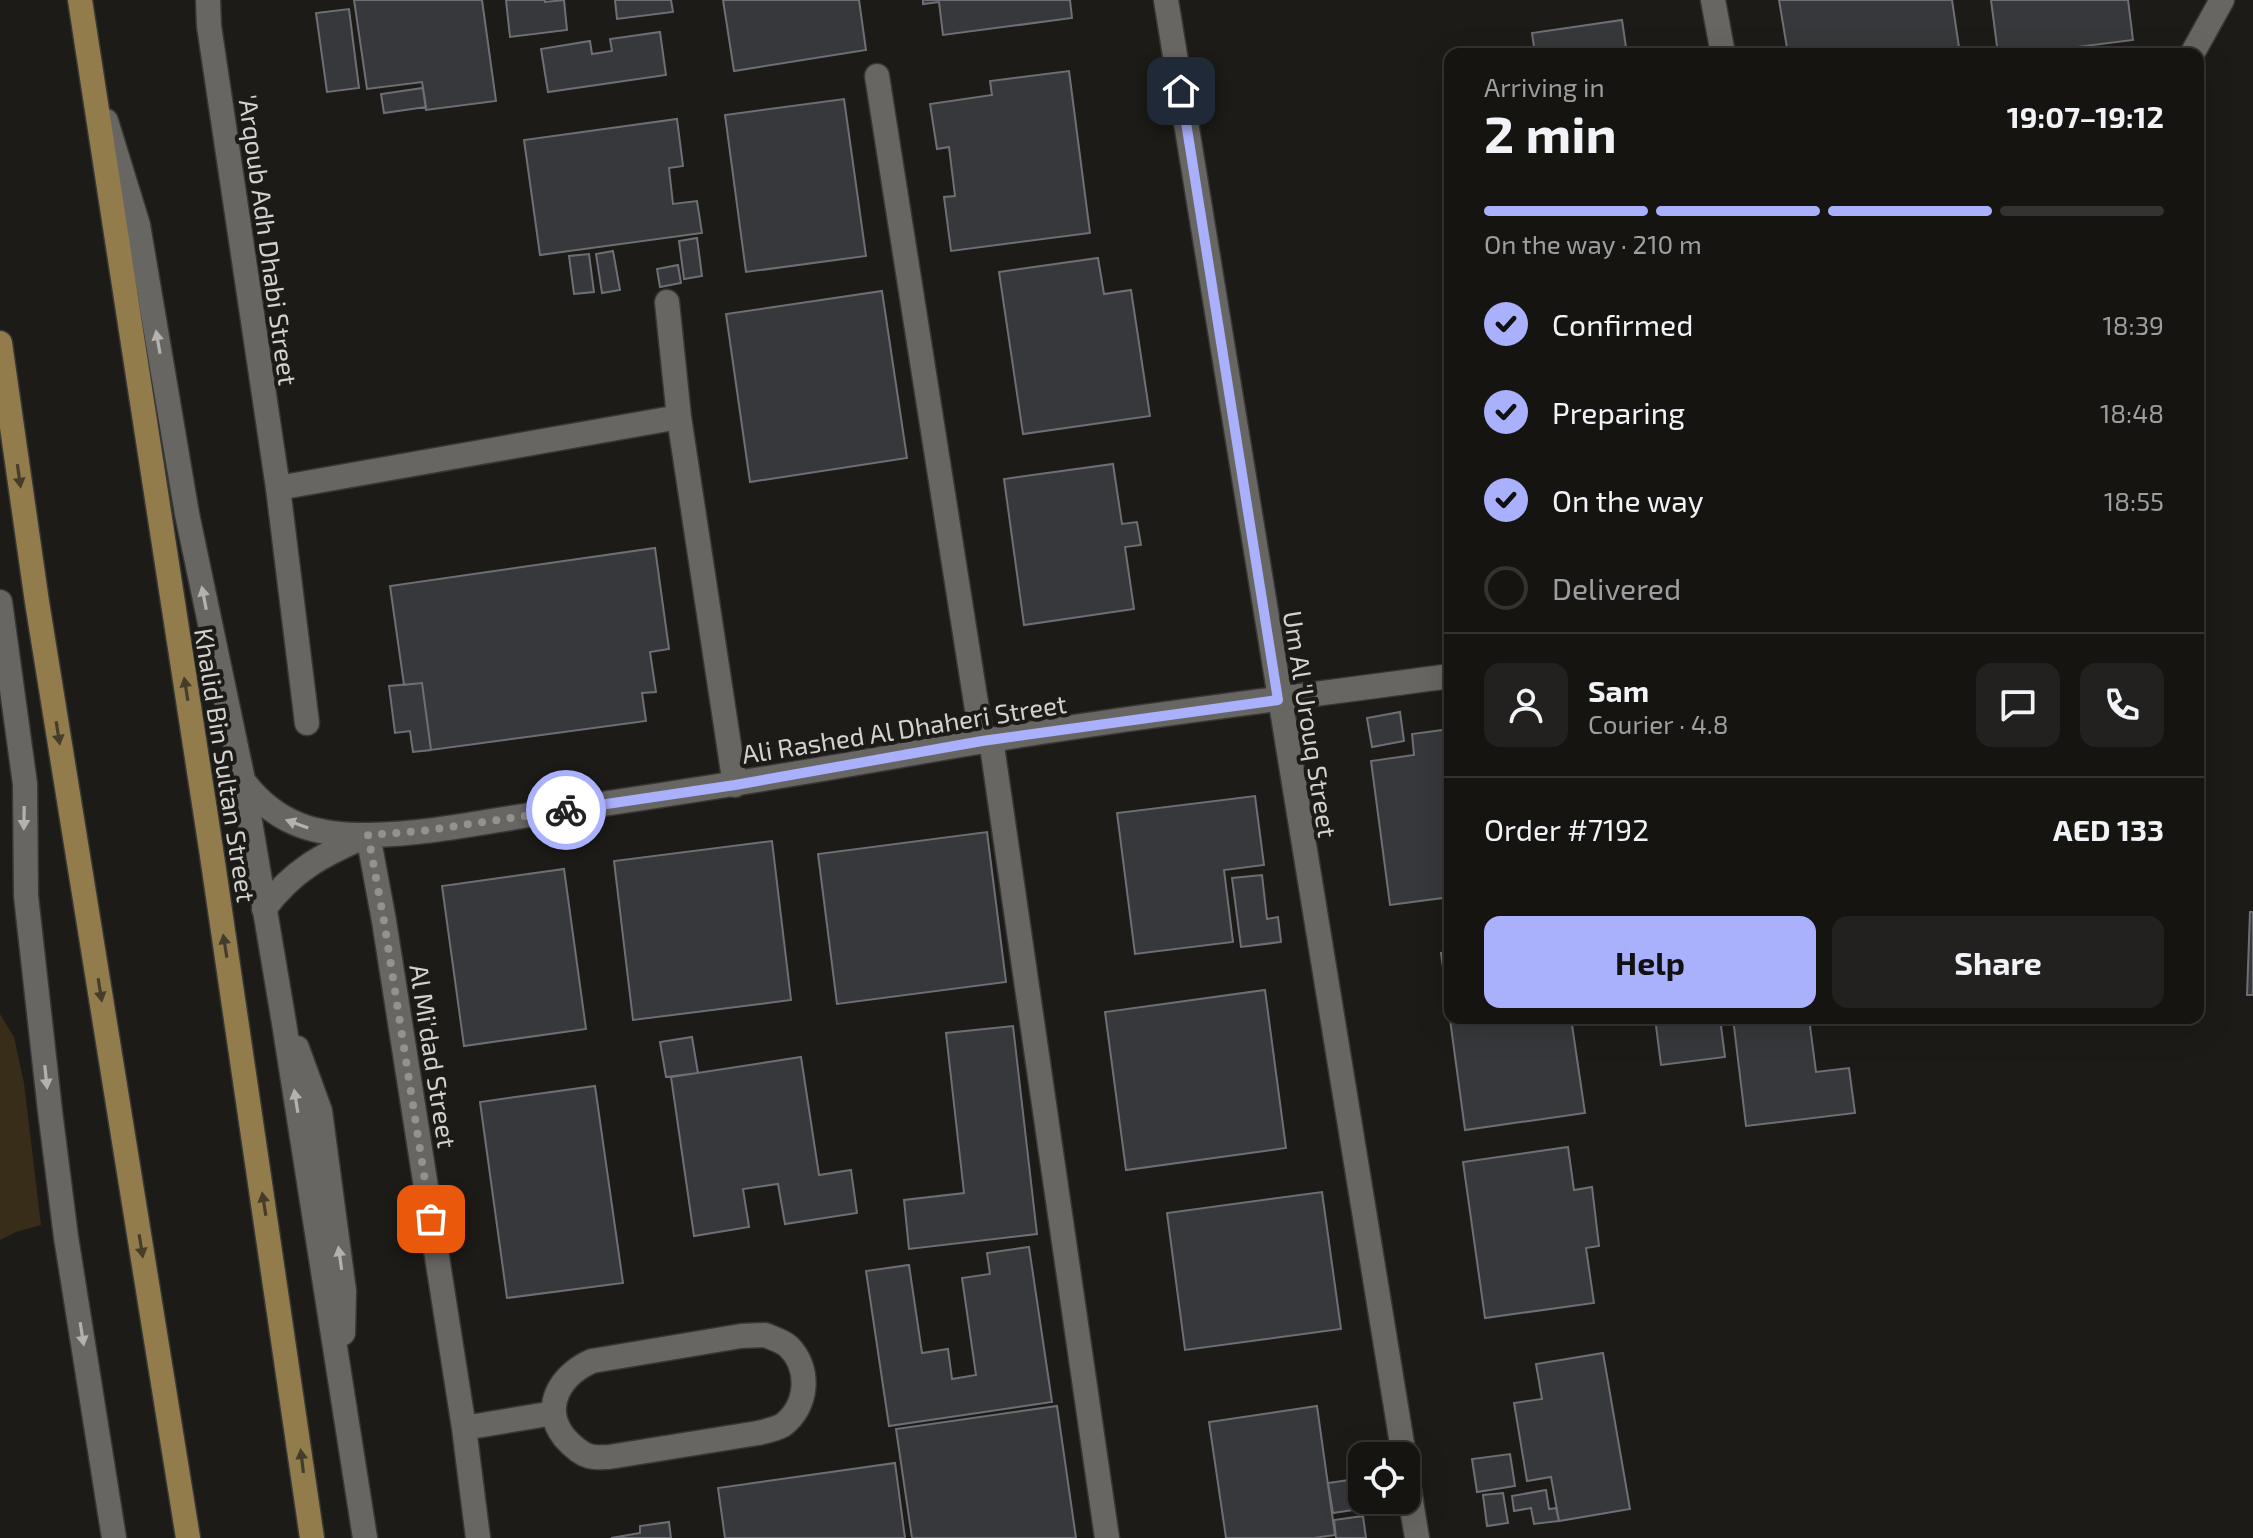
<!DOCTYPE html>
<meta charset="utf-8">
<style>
body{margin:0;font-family:"Exo 2",sans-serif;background:#22211f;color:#f1f3f6;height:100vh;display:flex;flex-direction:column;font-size:30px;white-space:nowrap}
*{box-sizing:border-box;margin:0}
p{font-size:26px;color:#9d9e9f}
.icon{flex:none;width:44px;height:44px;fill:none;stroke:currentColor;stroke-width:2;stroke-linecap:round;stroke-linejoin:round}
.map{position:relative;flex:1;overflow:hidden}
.drawer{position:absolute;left:1444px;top:48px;width:760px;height:976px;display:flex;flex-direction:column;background:#151411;border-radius:16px;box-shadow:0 8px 32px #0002,0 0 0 2px #343331}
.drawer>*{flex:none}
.buttons{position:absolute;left:1348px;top:1442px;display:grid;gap:16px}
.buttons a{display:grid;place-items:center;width:72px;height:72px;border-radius:16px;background:#151411;box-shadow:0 8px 32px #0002,0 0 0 2px #343331;font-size:40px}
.pin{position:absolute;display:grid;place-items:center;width:68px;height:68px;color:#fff;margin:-34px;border-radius:16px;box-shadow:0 4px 12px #0006}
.courier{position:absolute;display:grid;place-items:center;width:80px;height:80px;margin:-40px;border:6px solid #a9b0fc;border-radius:50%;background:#fff;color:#222;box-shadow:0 2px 10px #0007}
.head em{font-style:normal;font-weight:700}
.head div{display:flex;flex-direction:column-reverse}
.head{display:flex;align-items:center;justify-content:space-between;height:136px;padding:0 40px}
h1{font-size:52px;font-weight:700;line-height:60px}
.bar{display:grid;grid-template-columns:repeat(4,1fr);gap:12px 8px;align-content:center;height:96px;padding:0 40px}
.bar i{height:10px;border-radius:6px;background:#343331}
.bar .selected{background:#a9b0fc}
.bar p{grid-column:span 4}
.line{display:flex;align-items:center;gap:20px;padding:0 40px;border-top:2px solid #343331}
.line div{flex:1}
.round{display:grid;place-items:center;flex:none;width:84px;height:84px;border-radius:16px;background:#22211f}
ol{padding:0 40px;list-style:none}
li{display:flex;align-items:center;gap:24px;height:88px}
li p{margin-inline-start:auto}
li .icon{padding:8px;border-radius:50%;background:#a9b0fc;color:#111;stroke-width:4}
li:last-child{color:#9d9e9f}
li i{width:44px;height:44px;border:4px solid #343331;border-radius:50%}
.action{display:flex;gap:16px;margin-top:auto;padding:16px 40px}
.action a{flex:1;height:92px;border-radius:16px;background:#a9b0fc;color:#111;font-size:32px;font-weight:700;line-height:92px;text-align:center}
.action a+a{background:#22211f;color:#f1f3f6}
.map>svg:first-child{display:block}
</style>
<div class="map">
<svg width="2253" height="1538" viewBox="0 0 2253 1538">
<rect width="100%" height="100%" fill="#1c1b17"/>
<path fill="#372d19" d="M 0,1014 L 14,1037 L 24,1083 L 41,1225 L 16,1232 L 0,1240 Z"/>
<path fill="#37383c" stroke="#6e6f74" stroke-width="2" d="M 354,0 L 482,0 L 496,101 L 426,110 L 422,82 L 367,89 Z
M 506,0 L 545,0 L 545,2 L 564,0 L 567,30 L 510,37 Z
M 615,0 L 671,0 L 673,12 L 617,19 Z
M 723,0 L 859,0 L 866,50 L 734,71 Z
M 923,0 L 1070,0 L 1072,18 L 943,35 L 939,2 L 923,4 Z
M 1779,0 L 1952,0 L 1960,54 L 1788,54 Z
M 1991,0 L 2128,0 L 2133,40 L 2022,54 L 1998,54 Z
M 349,9 L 359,88 L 327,92 L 316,13 Z
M 1622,20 L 1627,54 L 1535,54 L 1532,33 Z
M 660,32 L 666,75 L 548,92 L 541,49 L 590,41 L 592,54 L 612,51 L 610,39 Z
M 1069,71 L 1090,233 L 951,251 L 944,197 L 955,196 L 949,147 L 937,149 L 930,104 L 992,95 L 990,81 Z
M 423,88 L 426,107 L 384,113 L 381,94 Z
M 844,99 L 866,256 L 746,272 L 725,115 Z
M 677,119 L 683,166 L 669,168 L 673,204 L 697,201 L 702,233 L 540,255 L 524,140 Z
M 697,238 L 702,276 L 684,279 L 679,241 Z
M 613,251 L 620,290 L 602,293 L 596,254 Z
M 589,254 L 594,292 L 574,294 L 569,256 Z
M 1098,258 L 1104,294 L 1131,290 L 1150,416 L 1023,434 L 999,272 Z
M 678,265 L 681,283 L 660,287 L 657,269 Z
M 882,291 L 907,458 L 750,482 L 726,314 Z
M 1113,464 L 1122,524 L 1137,522 L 1141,545 L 1125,547 L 1134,609 L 1024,625 L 1004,479 Z
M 655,548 L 669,649 L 650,652 L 656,692 L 642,693 L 646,721 L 431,750 L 422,683 L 404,685 L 390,586 Z
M 422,683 L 431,750 L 413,752 L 410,731 L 395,733 L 389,686 Z
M 1400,712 L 1404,741 L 1372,747 L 1367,718 Z
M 1450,729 L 1450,897 L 1390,905 L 1371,761 L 1414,755 L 1412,734 Z
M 1255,796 L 1264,865 L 1224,870 L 1233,942 L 1135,954 L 1117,813 Z
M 987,832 L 1006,982 L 837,1004 L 818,854 Z
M 772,841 L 791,1000 L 633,1020 L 614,861 Z
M 564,869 L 586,1029 L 464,1046 L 442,886 Z
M 1262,875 L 1267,919 L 1278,917 L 1281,942 L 1241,947 L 1232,878 Z
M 2250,912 L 2253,912 L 2253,995 L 2247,995 Z
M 1450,952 L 1450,1018 L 1571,1018 L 1585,1113 L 1465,1130 L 1441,953 Z
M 1265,990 L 1286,1148 L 1126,1170 L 1105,1012 Z
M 1655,1018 L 1720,1018 L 1725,1057 L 1661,1065 Z
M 1733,1018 L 1809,1018 L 1816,1072 L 1849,1068 L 1855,1113 L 1746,1126 Z
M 1844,1018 L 1881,1018 L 1881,1019 L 1844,1022 Z
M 1013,1026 L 1037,1234 L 909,1249 L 904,1200 L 964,1193 L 946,1033 Z
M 692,1037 L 698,1073 L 666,1077 L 660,1042 Z
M 801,1057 L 819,1175 L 851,1170 L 857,1213 L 785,1224 L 778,1184 L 743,1189 L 749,1227 L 694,1236 L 671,1077 Z
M 595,1086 L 623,1283 L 507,1298 L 480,1102 Z
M 1568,1147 L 1574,1190 L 1592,1187 L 1599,1246 L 1586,1248 L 1594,1303 L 1485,1318 L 1463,1162 Z
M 1322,1192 L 1341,1329 L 1185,1350 L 1167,1213 Z
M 1029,1247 L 1052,1402 L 889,1426 L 866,1271 L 909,1265 L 922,1353 L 948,1349 L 952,1379 L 976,1375 L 962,1278 L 990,1274 L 987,1253 Z
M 1603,1353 L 1630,1509 L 1559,1521 L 1551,1477 L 1527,1481 L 1514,1403 L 1542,1399 L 1536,1364 Z
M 1057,1406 L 1076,1538 L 912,1538 L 896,1429 Z
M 1317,1406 L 1335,1535 L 1314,1538 L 1226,1538 L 1209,1422 Z
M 1510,1454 L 1515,1486 L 1477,1492 L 1472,1459 Z
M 895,1463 L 905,1538 L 725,1538 L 718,1488 Z
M 1356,1479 L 1360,1509 L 1333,1513 L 1328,1483 Z
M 1546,1490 L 1549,1509 L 1556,1508 L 1559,1521 L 1534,1524 L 1531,1508 L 1514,1511 L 1512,1496 Z
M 1503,1493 L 1508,1523 L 1487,1526 L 1483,1495 Z
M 1365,1500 L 1396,1500 L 1397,1509 L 1367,1513 Z
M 1363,1516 L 1366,1538 L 1336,1538 L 1334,1520 Z
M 669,1522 L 671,1538 L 611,1538 L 640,1533 L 640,1526 Z"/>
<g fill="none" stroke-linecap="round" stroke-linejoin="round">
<defs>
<path id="minor" d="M 208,0 L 209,26 L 278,488 L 307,723
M 1166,0 L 1404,1456
M 1713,0 L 1723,54
M 2192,54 L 2222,0
M 877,76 L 982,741
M 106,121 L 138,225 L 187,514 L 243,780 L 284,1023 L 365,1538
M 667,302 L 679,417 L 735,785
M 278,488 L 679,417
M 0,602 L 25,784 L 26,896 L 50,1111 L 66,1237 L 114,1538
M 991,739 L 1107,1538
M 244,782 C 276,824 316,836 369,835 C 428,834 489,821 548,812 C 666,795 785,776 903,755 C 1084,722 1268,701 1450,676
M 368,835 L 384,921 L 464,1428 L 478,1538
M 264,909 C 293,870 322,855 366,836
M 297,1048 L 320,1111 L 344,1291 L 343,1333
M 765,1335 C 772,1338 782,1341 788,1346 C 811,1368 808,1406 783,1425 C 776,1429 766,1431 758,1433 L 609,1457 C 603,1457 595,1458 589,1456 C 579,1453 571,1445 564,1437 C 540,1406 562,1374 592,1361 L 741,1336 Z
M 464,1428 L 554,1413
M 1406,1471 L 1417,1538"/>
<path id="major" d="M 80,0 L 211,849 L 312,1538
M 0,343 L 37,602 L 188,1538"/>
</defs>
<use href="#minor" stroke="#383735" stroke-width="27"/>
<use href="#major" stroke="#383735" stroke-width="27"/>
<use href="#minor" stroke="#686662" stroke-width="24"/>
<use href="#major" stroke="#927c4b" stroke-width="24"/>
</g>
<defs><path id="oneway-solid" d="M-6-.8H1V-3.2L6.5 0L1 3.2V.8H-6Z" transform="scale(2)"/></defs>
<g fill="#b4b2af">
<use href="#oneway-solid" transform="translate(158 342) rotate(-100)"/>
<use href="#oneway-solid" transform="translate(204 598) rotate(-101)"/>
<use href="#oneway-solid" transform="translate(24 818) rotate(91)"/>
<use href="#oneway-solid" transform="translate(297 824) rotate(-160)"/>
<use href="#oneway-solid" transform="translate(46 1077) rotate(84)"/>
<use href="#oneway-solid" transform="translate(296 1101) rotate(-99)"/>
<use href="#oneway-solid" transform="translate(340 1258) rotate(-98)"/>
<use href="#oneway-solid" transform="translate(82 1334) rotate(81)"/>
</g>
<g fill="#453d29">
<use href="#oneway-solid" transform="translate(19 476) rotate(82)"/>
<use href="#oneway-solid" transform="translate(186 689) rotate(-99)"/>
<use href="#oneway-solid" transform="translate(58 733) rotate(81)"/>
<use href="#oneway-solid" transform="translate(225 946) rotate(-99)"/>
<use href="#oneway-solid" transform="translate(100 990) rotate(81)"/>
<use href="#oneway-solid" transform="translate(264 1204) rotate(-99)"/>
<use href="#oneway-solid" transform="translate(141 1246) rotate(81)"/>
<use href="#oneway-solid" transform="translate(302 1461) rotate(-97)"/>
</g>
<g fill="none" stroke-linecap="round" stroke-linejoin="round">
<path stroke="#94928f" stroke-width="8" stroke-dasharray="0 14.4" d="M 431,1219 L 384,921 L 368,835 L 422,831 L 566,810"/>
<path stroke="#a9b0fc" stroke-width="10" d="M 566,810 L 735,785 L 982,741 L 1278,700 L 1181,91"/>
</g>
<g text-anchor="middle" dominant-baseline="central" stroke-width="8" stroke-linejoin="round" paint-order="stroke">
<g font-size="26" fill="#d4d2d0" stroke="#1c1b17">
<text transform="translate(269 240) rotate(82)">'Arqoub Adh Dhabi Street</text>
<text transform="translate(1311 724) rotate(81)">Um Al 'Urouq Street</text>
<text transform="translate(904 728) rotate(-9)">Ali Rashed Al Dhaheri Street</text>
<text transform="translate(226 765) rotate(81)">Khalid Bin Sultan Street</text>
<text transform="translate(434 1056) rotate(81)">Al Mi'dad Street</text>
</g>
</g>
</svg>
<div class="buttons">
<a><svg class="icon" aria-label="locate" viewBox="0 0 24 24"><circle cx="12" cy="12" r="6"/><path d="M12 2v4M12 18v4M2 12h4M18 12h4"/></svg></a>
</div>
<div class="pin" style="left:431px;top:1219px;background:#ea580c"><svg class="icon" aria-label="bag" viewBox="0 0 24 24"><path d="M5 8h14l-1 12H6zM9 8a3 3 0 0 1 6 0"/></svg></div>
<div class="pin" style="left:1181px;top:91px;background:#1f2937"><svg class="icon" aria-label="home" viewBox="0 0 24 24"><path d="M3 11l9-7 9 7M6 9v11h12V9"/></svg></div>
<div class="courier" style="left:566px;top:810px"><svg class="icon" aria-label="bike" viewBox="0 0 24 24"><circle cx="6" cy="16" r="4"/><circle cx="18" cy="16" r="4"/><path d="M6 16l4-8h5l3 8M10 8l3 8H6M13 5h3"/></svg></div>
<section class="drawer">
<div class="head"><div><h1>2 min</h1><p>Arriving in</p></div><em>19:07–19:12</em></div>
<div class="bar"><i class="selected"></i><i class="selected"></i><i class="selected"></i><i></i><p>On the way · 210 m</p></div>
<ol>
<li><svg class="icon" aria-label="check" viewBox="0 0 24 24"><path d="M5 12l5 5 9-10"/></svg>Confirmed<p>18:39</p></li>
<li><svg class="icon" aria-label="check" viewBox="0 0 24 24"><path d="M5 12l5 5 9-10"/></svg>Preparing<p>18:48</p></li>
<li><svg class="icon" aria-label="check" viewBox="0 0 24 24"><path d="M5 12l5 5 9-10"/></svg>On the way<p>18:55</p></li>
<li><i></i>Delivered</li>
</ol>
<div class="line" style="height:144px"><a class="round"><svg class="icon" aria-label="person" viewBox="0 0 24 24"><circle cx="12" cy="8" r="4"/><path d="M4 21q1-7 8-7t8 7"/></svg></a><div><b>Sam</b><p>Courier · 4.8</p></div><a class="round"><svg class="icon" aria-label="chat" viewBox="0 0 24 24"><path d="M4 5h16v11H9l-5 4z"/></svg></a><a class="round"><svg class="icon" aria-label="phone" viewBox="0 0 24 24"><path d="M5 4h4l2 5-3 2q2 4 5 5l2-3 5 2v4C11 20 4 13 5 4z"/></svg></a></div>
<div class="line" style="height:104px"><div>Order #7192</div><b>AED 133</b></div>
<div class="action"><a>Help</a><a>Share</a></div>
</section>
</div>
